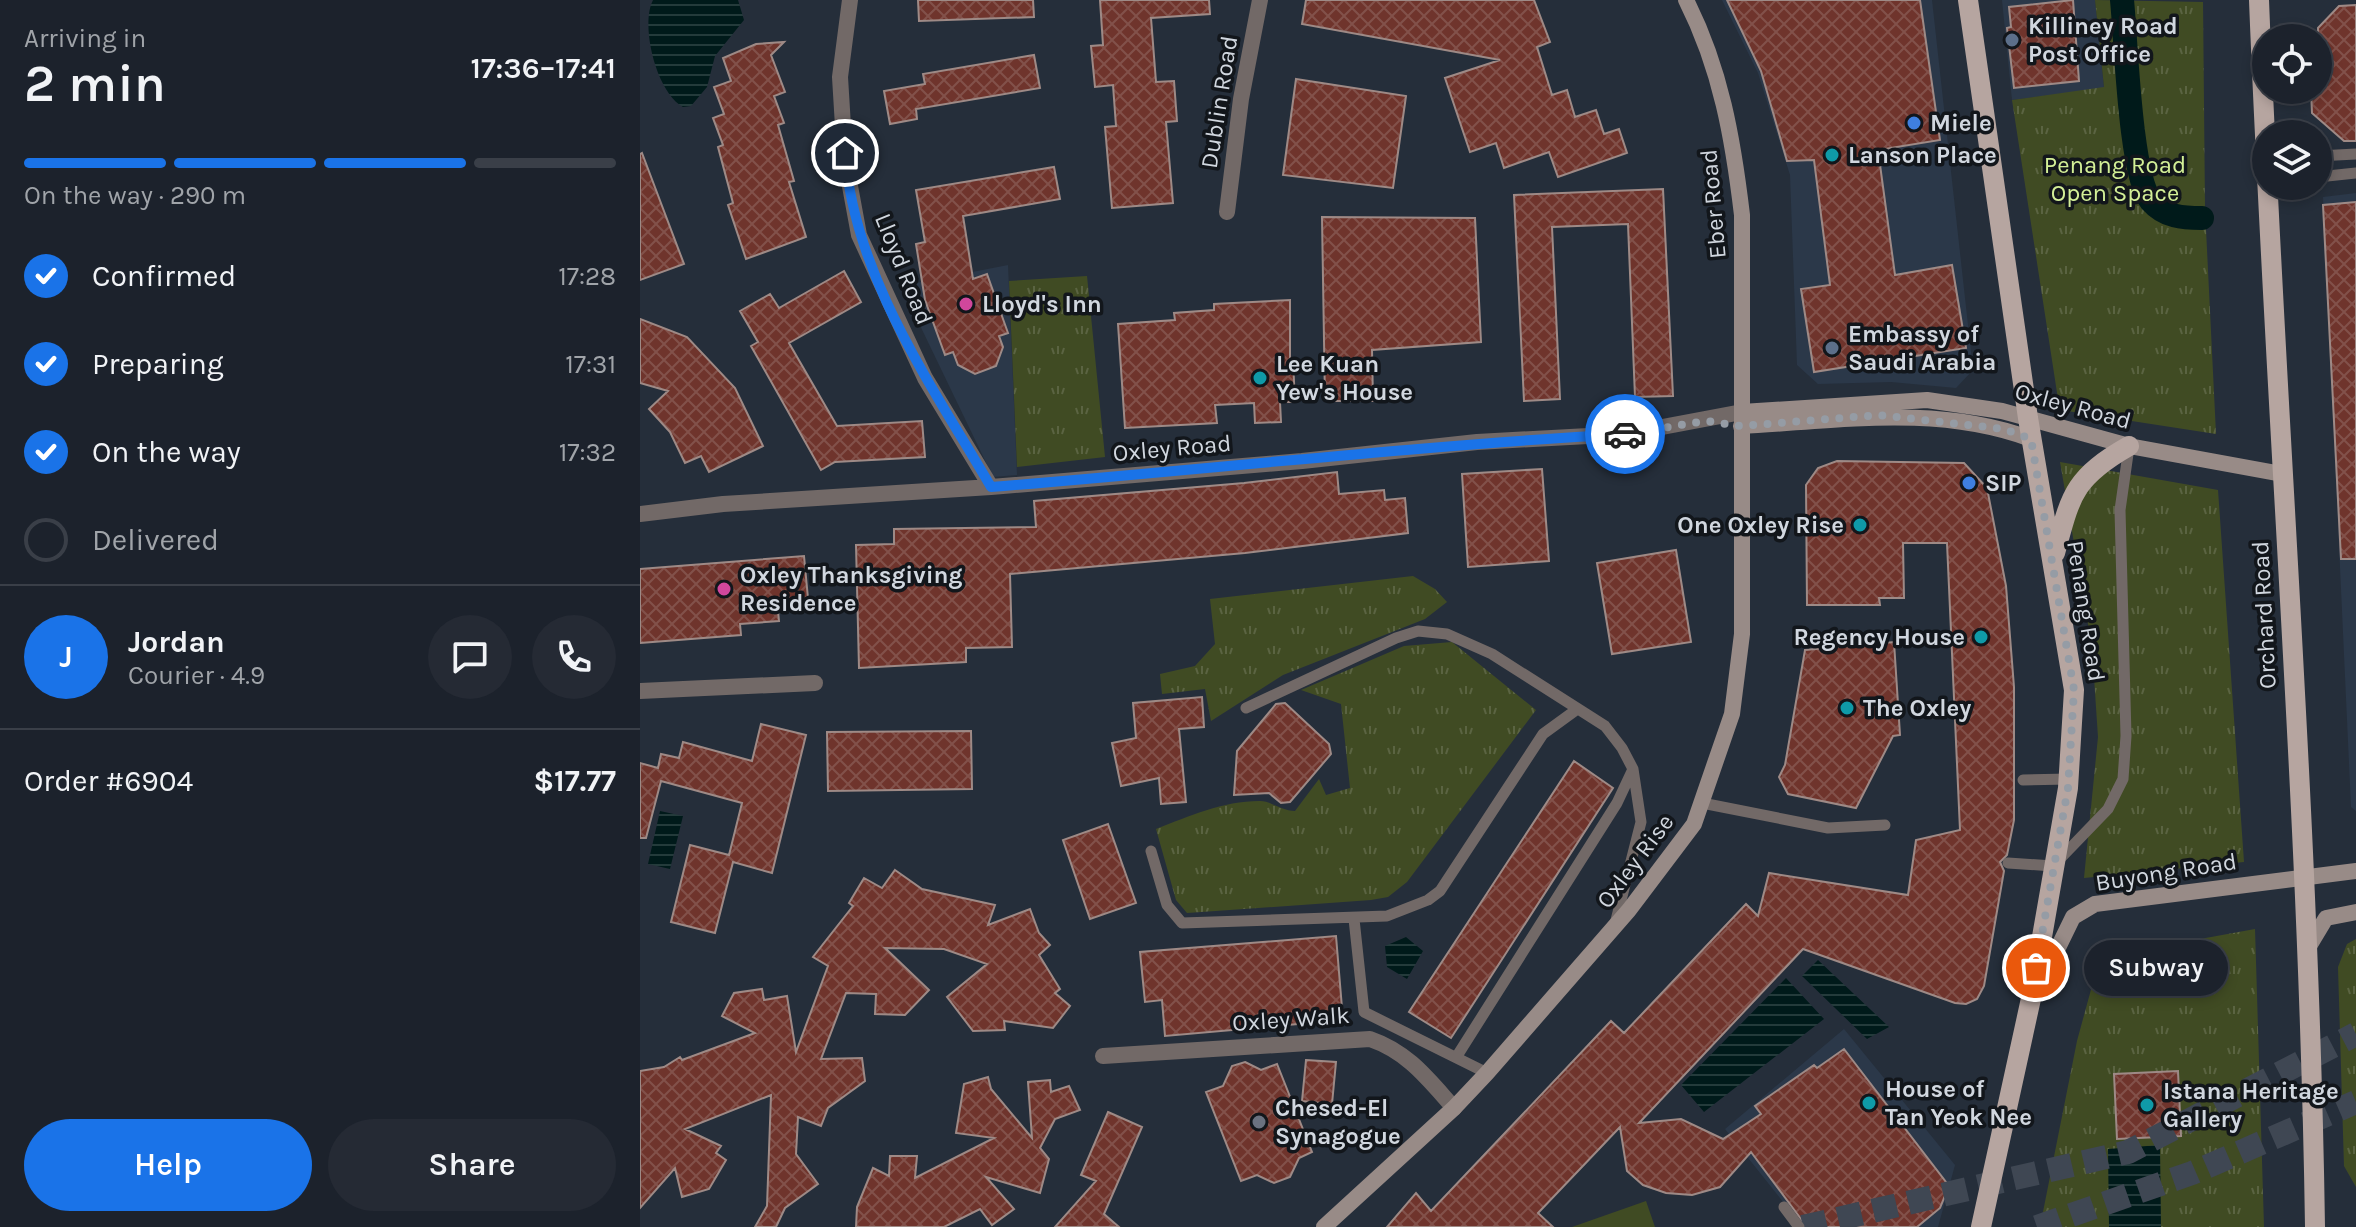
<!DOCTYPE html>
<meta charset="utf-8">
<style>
body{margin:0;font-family:Karla,sans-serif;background:#252a34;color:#f1f3f6;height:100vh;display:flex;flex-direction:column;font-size:30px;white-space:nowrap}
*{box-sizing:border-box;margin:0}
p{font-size:26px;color:#a0a4a9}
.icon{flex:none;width:44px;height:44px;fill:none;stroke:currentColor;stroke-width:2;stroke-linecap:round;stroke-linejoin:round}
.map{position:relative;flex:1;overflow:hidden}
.drawer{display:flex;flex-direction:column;background:#1c222c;width:640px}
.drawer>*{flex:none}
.controls{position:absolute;left:1612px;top:24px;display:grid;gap:16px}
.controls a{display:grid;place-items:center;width:80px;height:80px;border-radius:50%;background:#1c222c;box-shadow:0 4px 12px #0003,0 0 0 2px #3a3f48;font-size:40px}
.pin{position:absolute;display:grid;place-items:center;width:68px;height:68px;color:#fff;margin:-34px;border:4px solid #fff;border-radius:50%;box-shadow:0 2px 8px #0007}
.courier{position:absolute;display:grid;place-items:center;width:80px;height:80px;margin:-40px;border:6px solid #1a73e8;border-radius:50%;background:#fff;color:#222;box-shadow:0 2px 10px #0007}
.bubble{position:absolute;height:56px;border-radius:28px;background:#1c222c;box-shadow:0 4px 12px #0003,0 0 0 2px #3a3f48;font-size:26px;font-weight:600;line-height:56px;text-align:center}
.headline em{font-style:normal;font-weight:600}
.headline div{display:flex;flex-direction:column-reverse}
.headline{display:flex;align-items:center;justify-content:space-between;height:136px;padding:0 24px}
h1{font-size:52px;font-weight:600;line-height:60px}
.bar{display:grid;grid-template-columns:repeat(4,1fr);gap:12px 8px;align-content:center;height:96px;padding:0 24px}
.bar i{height:10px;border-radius:6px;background:#3a3f48}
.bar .current{background:#1a73e8}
.bar p{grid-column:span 4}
.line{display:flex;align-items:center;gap:20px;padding:0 24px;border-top:2px solid #3a3f48}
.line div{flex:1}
.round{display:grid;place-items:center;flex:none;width:84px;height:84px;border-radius:42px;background:#252a34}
ol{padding:0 24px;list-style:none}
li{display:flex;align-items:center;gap:24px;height:88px}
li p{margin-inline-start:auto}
li .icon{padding:8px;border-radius:50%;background:#1a73e8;color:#fff;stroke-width:4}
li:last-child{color:#a0a4a9}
li i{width:44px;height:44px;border:4px solid #3a3f48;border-radius:50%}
.action{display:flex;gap:16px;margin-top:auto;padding:16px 24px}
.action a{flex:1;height:92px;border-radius:48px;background:#1a73e8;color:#fff;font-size:32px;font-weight:600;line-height:92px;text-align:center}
.action a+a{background:#252a34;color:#f1f3f6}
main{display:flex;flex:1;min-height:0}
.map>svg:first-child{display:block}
</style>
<main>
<section class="drawer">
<div class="headline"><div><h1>2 min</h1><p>Arriving in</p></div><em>17:36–17:41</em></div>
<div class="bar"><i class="current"></i><i class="current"></i><i class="current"></i><i></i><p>On the way · 290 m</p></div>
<ol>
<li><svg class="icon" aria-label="check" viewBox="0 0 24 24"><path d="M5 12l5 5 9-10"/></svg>Confirmed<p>17:28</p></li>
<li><svg class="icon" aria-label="check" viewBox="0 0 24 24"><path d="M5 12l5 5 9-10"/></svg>Preparing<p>17:31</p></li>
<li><svg class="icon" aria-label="check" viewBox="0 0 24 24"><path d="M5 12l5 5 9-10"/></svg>On the way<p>17:32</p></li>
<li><i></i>Delivered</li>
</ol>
<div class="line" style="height:144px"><b class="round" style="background:#1a73e8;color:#fff">J</b><div><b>Jordan</b><p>Courier · 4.9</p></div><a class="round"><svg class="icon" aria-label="chat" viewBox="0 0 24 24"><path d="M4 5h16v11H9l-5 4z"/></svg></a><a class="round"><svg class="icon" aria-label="phone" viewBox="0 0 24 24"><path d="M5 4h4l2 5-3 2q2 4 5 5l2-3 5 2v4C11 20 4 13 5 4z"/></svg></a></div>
<div class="line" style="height:104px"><div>Order #6904</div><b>$17.77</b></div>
<div class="action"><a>Help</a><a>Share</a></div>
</section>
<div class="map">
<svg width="1716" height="1227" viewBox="0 0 1716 1227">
<defs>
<pattern id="grass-tufts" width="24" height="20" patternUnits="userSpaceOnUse" patternTransform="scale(2)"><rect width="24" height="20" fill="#404b23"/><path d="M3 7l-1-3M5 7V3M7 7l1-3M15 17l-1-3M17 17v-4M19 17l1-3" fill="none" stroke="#5b6442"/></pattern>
<pattern id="water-rules" width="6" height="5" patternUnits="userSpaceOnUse" patternTransform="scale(2)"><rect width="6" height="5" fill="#001a1a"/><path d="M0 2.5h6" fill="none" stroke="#243b3b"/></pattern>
<pattern id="building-cross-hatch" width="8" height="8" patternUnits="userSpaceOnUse" patternTransform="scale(2)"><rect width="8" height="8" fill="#6f342c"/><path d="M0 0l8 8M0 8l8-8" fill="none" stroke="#82514a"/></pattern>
</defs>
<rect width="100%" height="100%" fill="#252e3a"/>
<path fill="#2b3849" d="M 1082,0 L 1292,0 L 1333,370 L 1316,388 L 1251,382 L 1178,384 L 1157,365 L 1150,175 L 1118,73 Z
M 1362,0 L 1455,0 L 1464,88 L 1372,100 Z
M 1716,193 L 1716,811 L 1711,807 L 1683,197 Z
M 368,265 L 377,475 L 353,477 L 261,286 Z
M 1204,1029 L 1315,1165 L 1298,1227 L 1163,1227 L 1085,1129 Z"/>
<path fill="url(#grass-tufts)" d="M 1455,0 L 1563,2 L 1565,209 L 1576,434 L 1427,411 L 1418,399 L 1372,100 L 1464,87 Z
M 447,276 L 465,457 L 377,467 L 369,281 Z
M 1420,462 L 1578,490 L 1604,862 L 1444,878 L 1458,737 L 1452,647 Z
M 773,576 L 795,589 L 807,602 L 785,619 L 643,675 L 571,721 L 565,689 L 522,694 L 520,674 L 555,666 L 575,644 L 570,599 Z
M 812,642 L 896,710 L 767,882 L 748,897 L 731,900 L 547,913 L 536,900 L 516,829 C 550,816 582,801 620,801 C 631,801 642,811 655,811 L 679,779 L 686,795 L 710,788 L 701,704 L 661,690 L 764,646 Z
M 1615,929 L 1624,1227 L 1400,1227 L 1437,1041 L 1455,975 L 1489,952 Z
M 1716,939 L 1716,1187 L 1704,1166 L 1698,967 L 1707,944 Z"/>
<path fill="#404b23" d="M 1006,1201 L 1015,1227 L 932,1227 Z"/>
<path fill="url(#water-rules)" d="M 13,0 L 98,0 L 104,20 L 75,56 L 67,87 L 51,106 L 43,107 C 16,92 0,25 13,0 Z
M 20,811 L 43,816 L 30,869 L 8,864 Z
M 766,937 L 783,951 L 767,979 L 747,967 L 745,946 Z
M 1178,960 L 1249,1027 L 1227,1039 L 1162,976 Z
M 1146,978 L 1184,1019 L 1064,1112 L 1041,1085 Z
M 1520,1145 L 1521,1227 L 1469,1227 L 1468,1149 Z"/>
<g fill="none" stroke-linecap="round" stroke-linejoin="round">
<path stroke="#001a1a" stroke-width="24" d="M 1482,0 C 1486,39 1490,176 1511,201 C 1525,217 1543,218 1562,218"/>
</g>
<path fill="url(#building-cross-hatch)" stroke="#9e8a86" stroke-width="2" d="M 278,0 L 393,0 L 394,17 L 279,21 Z
M 460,0 L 569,0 L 570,14 L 511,18 L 516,82 L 534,81 L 537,121 L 526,122 L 533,203 L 472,208 L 465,127 L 476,126 L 473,85 L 455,87 L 451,46 L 463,45 Z
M 666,0 L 894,0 L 910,42 L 897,47 L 912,95 L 927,90 L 935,117 L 956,110 L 964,134 L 979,129 L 987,153 L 918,177 L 909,152 L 864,168 L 856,143 L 830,152 L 805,78 L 860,60 L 662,24 Z
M 1087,0 L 1280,0 L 1300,140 L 1238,150 L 1255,275 L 1312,265 L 1326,348 L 1174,372 L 1161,289 L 1190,285 L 1174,160 L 1147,161 L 1121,71 Z
M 1433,0 L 1439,81 L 1374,88 L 1367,28 L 1371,27 L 1369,7 Z
M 1716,5 L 1716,141 L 1704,141 L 1672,113 L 1671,90 L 1678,90 L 1678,28 L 1699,6 Z
M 144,42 L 131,55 L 145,92 L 134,96 L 144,123 L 138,125 L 154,181 L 149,182 L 166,237 L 106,259 L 88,205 L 93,203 L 78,147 L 83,145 L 73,118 L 84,114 L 74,87 L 91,81 L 83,58 L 116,44 Z
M 394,55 L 400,88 L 276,109 L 277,119 L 250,124 L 244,91 L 285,84 L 283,74 Z
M 656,79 L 766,96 L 753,188 L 643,175 Z
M 2,153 L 44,264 L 0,280 L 0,154 Z
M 414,167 L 420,199 L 323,216 L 333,279 L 347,274 L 368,333 L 359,336 L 363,347 L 356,366 L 335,374 L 318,365 L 313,352 L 305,355 L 285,300 L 276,244 L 285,242 L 276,190 Z
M 1023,189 L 1033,396 L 995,397 L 988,224 L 912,227 L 920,399 L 884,401 L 874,195 Z
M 1716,202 L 1716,559 L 1701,559 L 1683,205 Z
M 682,217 L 835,218 L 841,342 L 732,350 L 733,401 L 685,401 Z
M 204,271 L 221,302 L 149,343 L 197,426 L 282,421 L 285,457 L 195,462 L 181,470 L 111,346 L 118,342 L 100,311 L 130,294 L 139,308 Z
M 650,300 L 650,361 L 653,361 L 655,402 L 640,402 L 641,422 L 615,423 L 614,403 L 575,405 L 577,423 L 485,428 L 478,324 L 535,320 L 534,313 L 574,310 L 574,304 Z
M 0,319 L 47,337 L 95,388 L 123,446 L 69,472 L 61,456 L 45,463 L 30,432 L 9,409 L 28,391 L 0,383 Z
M 1197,461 L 1324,463 L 1347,488 L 1366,586 L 1374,687 L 1374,820 L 1367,855 L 1360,862 L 1364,871 L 1344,986 L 1337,999 L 1326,1004 L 1315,1003 L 1163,949 L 999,1123 L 1041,1119 L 1083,1139 L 1121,1114 L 1115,1106 L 1174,1065 L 1177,1068 L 1204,1049 L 1309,1186 L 1300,1208 L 1277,1227 L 1167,1227 L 1111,1152 L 1080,1187 L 1052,1195 L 1026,1193 L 1003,1185 L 987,1171 L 980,1127 L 898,1213 L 913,1227 L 747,1227 L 776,1193 L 791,1211 L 971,1021 L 984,1033 L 1106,904 L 1118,916 L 1129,873 L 1268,895 L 1276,840 L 1320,830 L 1307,543 L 1263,543 L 1264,598 L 1239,598 L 1240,605 L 1167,605 L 1166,485 L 1178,468 Z
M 902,469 L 909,561 L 828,567 L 822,474 Z
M 697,472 L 699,494 L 744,490 L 745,500 L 765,498 L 768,533 L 605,553 L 370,574 L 372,647 L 326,648 L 326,662 L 219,668 L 216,545 L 254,544 L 254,529 L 396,527 L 394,501 L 604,483 Z
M 1036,550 L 1051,642 L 972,654 L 957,563 Z
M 164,556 L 169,609 L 138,611 L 139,621 L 100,624 L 101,635 L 0,643 L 0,569 Z
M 1254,642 L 1260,735 L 1253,736 L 1216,808 L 1148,794 L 1139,777 L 1145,765 L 1165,650 Z
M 562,697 L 564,727 L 539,729 L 546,802 L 521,804 L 519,778 L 481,786 L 472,743 L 496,738 L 493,703 Z
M 645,703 L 689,744 L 691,754 L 650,802 L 641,803 L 629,793 L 594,795 L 597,751 L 636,704 Z
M 121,724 L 166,735 L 132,873 L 93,862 L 75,933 L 31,922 L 50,845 L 89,855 L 102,803 L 21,781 L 6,838 L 0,838 L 0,763 L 18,768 L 21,754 L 39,758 L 43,742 L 112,761 Z
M 331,731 L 332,789 L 188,791 L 187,732 Z
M 934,761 L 973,788 L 811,1038 L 769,1012 Z
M 468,824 L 496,903 L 450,919 L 423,840 Z
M 255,870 L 282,889 L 355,905 L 348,925 L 390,909 L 399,933 L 410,945 L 399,955 L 420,989 L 415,993 L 430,1006 L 413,1028 L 364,1021 L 365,1030 L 333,1031 L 307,997 L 347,964 L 304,949 L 245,948 L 289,990 L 265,1015 L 235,1014 L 236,994 L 206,993 L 181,1059 L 222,1058 L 225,1081 L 188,1108 L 181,1126 L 158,1117 L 156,1154 L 178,1184 L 145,1208 L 136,1227 L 115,1227 L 127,1206 L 131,1095 L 45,1129 L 81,1146 L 76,1153 L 86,1160 L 69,1189 L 42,1197 L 35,1168 L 0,1208 L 0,1071 L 24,1067 L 40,1057 L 42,1060 L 115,1033 L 82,1016 L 94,993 L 122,989 L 124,1000 L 147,996 L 156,1052 L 188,966 L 173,957 L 213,906 L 209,903 L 224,878 L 242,888 Z
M 696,936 L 703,1020 L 525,1036 L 522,1000 L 505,1002 L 500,952 Z
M 666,1060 L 696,1062 L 692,1104 L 662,1101 Z
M 605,1062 L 621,1070 L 637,1064 L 672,1152 L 659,1158 L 650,1177 L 634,1183 L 617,1175 L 601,1181 L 566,1092 L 583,1086 L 592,1066 Z
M 1538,1071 L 1541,1136 L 1477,1139 L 1474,1074 Z
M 348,1077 L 351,1089 L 392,1138 L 388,1082 L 410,1080 L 411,1092 L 429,1086 L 440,1110 L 415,1119 L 400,1148 L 409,1159 L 400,1193 L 346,1177 L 374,1209 L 352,1225 L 340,1209 L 304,1227 L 216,1227 L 217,1207 L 233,1168 L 249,1176 L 250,1156 L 277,1156 L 275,1178 L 354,1138 L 316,1133 L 324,1084 Z
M 468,1112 L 502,1127 L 464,1214 L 479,1227 L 415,1227 L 456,1181 L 441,1175 Z"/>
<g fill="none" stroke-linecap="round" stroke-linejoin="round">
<path stroke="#3f4753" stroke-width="24" stroke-dasharray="24 12" stroke-linecap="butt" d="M 1163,1227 L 1488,1152 L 1716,1034
M 1397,1227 L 1552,1173 L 1716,1102"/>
<path stroke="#726967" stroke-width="11" d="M 1678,156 L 1716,154
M 1678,177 L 1716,173
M 606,708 L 756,638 L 778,631 L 807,634 L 852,654 L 965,726 L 982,748 L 993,769 L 1001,822 L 975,924
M 1383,780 L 1429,779
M 1062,803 L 1188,828 L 1245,825
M 511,851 L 527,905 L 542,923 L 747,916 L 788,900 L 800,891 L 903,734 L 936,710
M 1368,863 L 1413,866 L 1468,809 L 1483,779 L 1486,736 L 1480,510 L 1489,447
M 714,919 L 724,1012 L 847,1073
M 817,1056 L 977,803 L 993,769
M 1144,1207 L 1159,1227"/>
<path stroke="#726967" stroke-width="16" d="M 210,0 L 200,77 L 205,159 L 219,235 L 285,378 L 351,487
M 587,212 L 601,99 L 620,0
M 0,514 L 83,504 L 351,487 L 662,461 L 837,442 L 985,434 L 1102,412
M 0,691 L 175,683
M 463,1056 L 730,1039 C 768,1052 788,1079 814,1108"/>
<path stroke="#988b87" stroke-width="16" d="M 1102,412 L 1287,400 L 1362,411 L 1489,446 L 1642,474
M 1101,426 C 1198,421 1297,404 1391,439
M 1668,948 L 1686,918 L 1716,912
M 1397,991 L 1433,917 L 1455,904 L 1716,871
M 684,1227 L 814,1108 L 847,1073 L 989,910 L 1054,824 L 1092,714 L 1102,634 L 1102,215 C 1093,139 1081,69 1046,0"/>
<path stroke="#b6a5a0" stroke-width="20" d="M 1328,0 L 1388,418 L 1434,690 L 1428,788 L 1392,994 L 1341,1227
M 1619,0 C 1635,409 1669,817 1675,1227
M 1415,553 C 1431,495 1433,478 1489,446"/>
</g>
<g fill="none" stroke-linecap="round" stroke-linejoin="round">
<path stroke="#959ca5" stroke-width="8" stroke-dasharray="0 14.4" d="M 985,434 L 1066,421 L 1101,426 L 1239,415 L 1364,429 L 1391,439 L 1434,690 L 1428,788 L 1396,968"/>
<path stroke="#1a73e8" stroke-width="10" d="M 205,153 C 214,276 291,384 351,487 C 562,470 773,446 985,434"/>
</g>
<g fill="#5c6f8a" stroke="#12161b" stroke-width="3">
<circle cx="1372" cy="40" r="8"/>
<circle cx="1192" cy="348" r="8"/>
</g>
<g fill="#3f7fe0" stroke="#12161b" stroke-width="3">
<circle cx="1274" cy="123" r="8"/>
<circle cx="1329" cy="483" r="8"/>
</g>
<g fill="#0f9aa8" stroke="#12161b" stroke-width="3">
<circle cx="1192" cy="155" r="8"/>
<circle cx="620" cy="378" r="8"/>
<circle cx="1220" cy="525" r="8"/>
<circle cx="1341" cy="637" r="8"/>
<circle cx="1207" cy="708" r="8"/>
<circle cx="1229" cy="1103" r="8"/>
<circle cx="1507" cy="1105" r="8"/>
</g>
<g fill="#d1479c" stroke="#12161b" stroke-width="3">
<circle cx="326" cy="304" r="8"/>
<circle cx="84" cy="589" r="8"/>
</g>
<circle fill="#6b7280" stroke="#12161b" stroke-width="3" cx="619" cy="1122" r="8"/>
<g text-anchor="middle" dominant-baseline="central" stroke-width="7" stroke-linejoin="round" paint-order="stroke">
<g font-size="24" font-weight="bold" fill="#d1d7df" stroke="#12161b" text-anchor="start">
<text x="1388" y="26">Killiney Road<tspan x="1388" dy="28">Post Office</tspan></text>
<text x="1290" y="123">Miele</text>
<text x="1208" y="155">Lanson Place</text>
<text x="342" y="304">Lloyd's Inn</text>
<text x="1208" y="334">Embassy of<tspan x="1208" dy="28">Saudi Arabia</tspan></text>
<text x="636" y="364">Lee Kuan<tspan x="636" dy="28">Yew's House</tspan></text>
<text x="1345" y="483">SIP</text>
<text x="1204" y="525" text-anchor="end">One Oxley Rise</text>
<text x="100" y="575">Oxley Thanksgiving<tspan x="100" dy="28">Residence</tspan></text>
<text x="1325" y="637" text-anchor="end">Regency House</text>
<text x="1223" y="708">The Oxley</text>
<text x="1245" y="1089">House of<tspan x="1245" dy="28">Tan Yeok Nee</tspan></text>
<text x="1523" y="1091">Istana Heritage<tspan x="1523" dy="28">Gallery</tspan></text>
<text x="635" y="1108">Chesed-El<tspan x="635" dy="28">Synagogue</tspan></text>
</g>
<g font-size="24" fill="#d1d7df" stroke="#12161b">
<text transform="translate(579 102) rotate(-81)">Dublin Road</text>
<text transform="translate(1073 204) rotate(-95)">Eber Road</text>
<text transform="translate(264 269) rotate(68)">Lloyd Road</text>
<text transform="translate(1433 406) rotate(15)">Oxley Road</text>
<text transform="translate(532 448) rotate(-5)">Oxley Road</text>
<text transform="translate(1446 611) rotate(81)">Penang Road</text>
<text transform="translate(1624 615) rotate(-93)">Orchard Road</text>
<text transform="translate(995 861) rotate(-53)">Oxley Rise</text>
<text transform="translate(1526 872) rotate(-9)">Buyong Road</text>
<text transform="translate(651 1019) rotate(-4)">Oxley Walk</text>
</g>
<g font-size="24" fill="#d3ef97" stroke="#12161b">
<text x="1475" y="165">Penang Road<tspan x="1475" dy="28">Open Space</tspan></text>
</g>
</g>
</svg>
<div class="controls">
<a><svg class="icon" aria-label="locate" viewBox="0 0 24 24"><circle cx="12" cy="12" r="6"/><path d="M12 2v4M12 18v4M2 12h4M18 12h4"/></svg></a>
<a><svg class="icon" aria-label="layers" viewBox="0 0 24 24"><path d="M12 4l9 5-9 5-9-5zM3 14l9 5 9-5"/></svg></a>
</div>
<div class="pin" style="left:1396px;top:968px;background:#ea580c"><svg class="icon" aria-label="bag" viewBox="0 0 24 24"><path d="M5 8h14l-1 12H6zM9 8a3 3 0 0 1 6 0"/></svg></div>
<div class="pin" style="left:205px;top:153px;background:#1f2937"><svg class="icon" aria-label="home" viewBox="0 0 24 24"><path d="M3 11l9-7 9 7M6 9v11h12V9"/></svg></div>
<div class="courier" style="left:985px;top:434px"><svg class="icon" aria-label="car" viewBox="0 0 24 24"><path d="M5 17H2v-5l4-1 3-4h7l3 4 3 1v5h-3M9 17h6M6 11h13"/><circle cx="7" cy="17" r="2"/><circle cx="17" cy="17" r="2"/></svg></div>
<div class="bubble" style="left:1444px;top:940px;width:144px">Subway</div>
</div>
</main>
